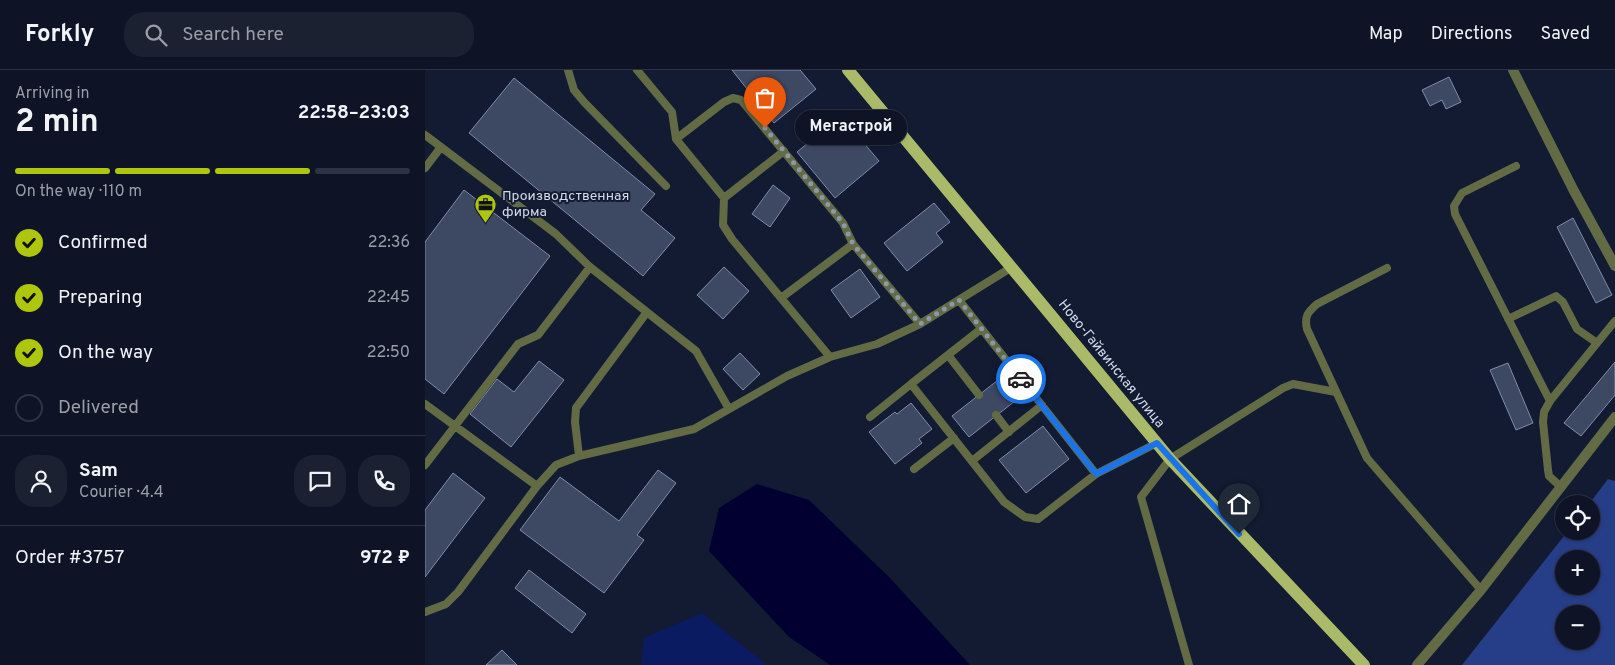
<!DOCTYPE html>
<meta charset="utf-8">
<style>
body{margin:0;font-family:Overpass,sans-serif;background:#1c2132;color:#f1f3f6;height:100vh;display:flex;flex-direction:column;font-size:19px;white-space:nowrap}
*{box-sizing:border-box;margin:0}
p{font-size:16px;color:#9b9ea7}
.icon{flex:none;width:28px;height:28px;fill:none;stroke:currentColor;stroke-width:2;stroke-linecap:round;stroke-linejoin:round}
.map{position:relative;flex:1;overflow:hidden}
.side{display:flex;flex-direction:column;background:#0e1426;width:425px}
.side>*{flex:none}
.buttons{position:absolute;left:1130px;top:425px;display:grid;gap:10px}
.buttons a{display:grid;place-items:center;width:45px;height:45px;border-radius:50%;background:#0e1426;box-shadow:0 1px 4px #0004,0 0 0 1px #2e3343;font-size:25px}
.pin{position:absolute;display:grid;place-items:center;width:42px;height:42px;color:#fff;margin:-51px -21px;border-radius:50% 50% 50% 0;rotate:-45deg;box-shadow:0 0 5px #0007}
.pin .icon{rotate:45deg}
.courier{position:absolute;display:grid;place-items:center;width:50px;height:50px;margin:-25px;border:4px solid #1a73e8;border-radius:50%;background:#fff;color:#222;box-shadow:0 1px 6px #0007}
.bubble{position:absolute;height:35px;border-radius:18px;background:#0e1426;box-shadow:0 1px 4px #0004,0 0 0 1px #2e3343;font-size:16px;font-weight:700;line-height:35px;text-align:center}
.overview em{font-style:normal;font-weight:700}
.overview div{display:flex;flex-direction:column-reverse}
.overview{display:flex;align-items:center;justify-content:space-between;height:85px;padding:0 15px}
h1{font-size:32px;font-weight:700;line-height:38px}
.bar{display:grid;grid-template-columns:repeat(4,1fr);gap:8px 5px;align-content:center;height:60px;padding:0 15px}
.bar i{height:6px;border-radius:4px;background:#2e3343}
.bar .selected{background:#aec60c}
.bar p{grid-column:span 4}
.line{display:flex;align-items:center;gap:12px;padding:0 15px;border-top:1px solid #2e3343}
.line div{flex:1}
.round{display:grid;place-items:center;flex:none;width:52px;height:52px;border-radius:20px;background:#1c2132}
ol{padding:0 15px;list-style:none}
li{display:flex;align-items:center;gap:15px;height:55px}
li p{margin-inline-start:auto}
li .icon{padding:5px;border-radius:50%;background:#aec60c;color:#111;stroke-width:4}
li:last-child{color:#9b9ea7}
li i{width:28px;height:28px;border:2px solid #2e3343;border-radius:50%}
header{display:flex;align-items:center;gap:30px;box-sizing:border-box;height:70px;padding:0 25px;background:#0e1426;border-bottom:1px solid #2e3343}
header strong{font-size:24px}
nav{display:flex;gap:28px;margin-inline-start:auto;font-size:18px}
.search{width:350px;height:45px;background:#1c2132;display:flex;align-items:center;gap:12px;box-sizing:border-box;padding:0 18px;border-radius:20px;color:#9b9ea7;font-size:19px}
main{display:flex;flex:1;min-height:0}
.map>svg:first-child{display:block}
</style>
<header>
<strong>Forkly</strong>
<div class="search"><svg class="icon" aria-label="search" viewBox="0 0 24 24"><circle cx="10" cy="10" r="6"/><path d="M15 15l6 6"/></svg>Search here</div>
<nav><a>Map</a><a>Directions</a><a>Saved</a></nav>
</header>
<main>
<section class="side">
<div class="overview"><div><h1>2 min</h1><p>Arriving in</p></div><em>22:58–23:03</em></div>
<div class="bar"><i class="selected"></i><i class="selected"></i><i class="selected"></i><i></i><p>On the way · 110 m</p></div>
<ol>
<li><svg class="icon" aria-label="check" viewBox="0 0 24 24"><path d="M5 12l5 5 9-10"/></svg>Confirmed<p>22:36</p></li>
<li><svg class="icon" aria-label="check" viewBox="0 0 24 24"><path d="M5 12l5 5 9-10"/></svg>Preparing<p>22:45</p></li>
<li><svg class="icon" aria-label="check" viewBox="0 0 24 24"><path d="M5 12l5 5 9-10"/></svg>On the way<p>22:50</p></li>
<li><i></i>Delivered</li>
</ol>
<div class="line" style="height:90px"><a class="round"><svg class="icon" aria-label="person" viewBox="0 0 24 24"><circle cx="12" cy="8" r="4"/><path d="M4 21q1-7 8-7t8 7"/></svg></a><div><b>Sam</b><p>Courier · 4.4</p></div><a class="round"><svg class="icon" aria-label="chat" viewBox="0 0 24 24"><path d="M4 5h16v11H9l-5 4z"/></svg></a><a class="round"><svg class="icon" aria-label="phone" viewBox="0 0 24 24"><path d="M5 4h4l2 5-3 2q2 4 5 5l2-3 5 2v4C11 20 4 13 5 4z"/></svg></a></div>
<div class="line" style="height:65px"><div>Order #3757</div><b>972 ₽</b></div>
</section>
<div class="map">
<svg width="1190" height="595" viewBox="0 0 1190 595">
<rect width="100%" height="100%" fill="#121b32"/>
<path fill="#0b1b61" d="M 277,543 L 342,595 L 216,595 L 219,568 Z"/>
<path fill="#263d88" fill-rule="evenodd" d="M 1183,409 L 1190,411 L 1190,595 L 1037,595 L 1143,461 L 1166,461 L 1166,434 L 1164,434 ZM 1139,489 L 1166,489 L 1166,516 L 1139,516 ZM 1139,544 L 1166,544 L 1166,571 L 1139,571 Z"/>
<path fill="#020031" d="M 332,414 L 384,430 L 465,508 L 545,595 L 405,595 L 364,567 L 284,481 L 294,438 Z"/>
<path fill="#3d4863" stroke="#7f8caa" d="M 307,0 L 375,0 L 391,19 L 349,53 Z
M 1024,7 L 1036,32 L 1021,39 L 1017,30 L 1005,36 L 997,20 Z
M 89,8 L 230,124 L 216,140 L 250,168 L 218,206 L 44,63 Z
M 416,46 L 454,91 L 410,128 L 372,82 Z
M 348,115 L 365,128 L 345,157 L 327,144 Z
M 39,120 L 125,186 L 19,324 L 0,309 L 0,172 Z
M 509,133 L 525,152 L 511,163 L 518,172 L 482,201 L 459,173 Z
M 1148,148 L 1187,225 L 1171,233 L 1132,157 Z
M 299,197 L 324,221 L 298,249 L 272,225 Z
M 435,199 L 455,227 L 426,248 L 406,220 Z
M 315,283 L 335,304 L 318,320 L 298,299 Z
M 114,291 L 139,310 L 86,377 L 45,344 L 72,309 L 89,322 Z
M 1190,292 L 1190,325 L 1156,366 L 1139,353 Z
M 1083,293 L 1108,353 L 1091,360 L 1065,300 Z
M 582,303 L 599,324 L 544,367 L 527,346 Z
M 486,333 L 507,359 L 494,369 L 497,373 L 470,394 L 444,362 L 470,342 L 472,344 Z
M 618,356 L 644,389 L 601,423 L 574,390 Z
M 233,400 L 251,413 L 212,465 L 219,470 L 179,523 L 95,460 L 135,407 L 194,451 Z
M 28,403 L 60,428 L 0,507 L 0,440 Z
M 104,500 L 161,544 L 147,563 L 90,518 Z
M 77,580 L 92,595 L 61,595 Z"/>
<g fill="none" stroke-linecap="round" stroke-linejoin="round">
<path stroke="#626b44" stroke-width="8" d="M 143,0 L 149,20 L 159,32 L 241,116
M 212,0 L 247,42 L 251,69 L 299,128 L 298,155 L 307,169 L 405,287
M 0,65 L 16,77
M 251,69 L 299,32 L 308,28 L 316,30 L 418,153 L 428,174 L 495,254
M 1091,96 L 1037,123 L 1029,136 L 1030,144 L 1125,331
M 0,98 L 16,77 L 131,164 L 165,197 L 271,281 L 304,339
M 299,128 L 359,81
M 962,198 L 892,234 C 883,242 879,246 882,259 L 942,388 L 1056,520
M 356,228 L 428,174
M 534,230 L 671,404 L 732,373
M 1083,249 L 1131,226 L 1138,232 L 1152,259 L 1172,273
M 556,259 L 486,314 L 579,432 L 600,447 L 613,449 L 671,404
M 523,285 L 554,325
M 0,334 L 112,416
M 571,345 L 584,362
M 445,347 L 486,314
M 154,386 L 150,352 L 151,338 L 222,242
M 547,391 L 617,335
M 0,395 L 93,274 L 113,265 L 165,197
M 489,399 L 529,368
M 1136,417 L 1124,406 L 1123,400 L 1118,352 L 1119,342 L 1125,331 L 1190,251
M 0,542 L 21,534 L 33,522 L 112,416 L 131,395 L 154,386 L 269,359 L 362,306 L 405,287 L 452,274 L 495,254 L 587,197
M 764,595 L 716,427 L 745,389 L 858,318 L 868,314 L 911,322"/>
<path stroke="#626b44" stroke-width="10" d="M 1088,0 L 1149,121 L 1190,196
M 992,595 L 1056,520 L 1190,347"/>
<path stroke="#aaba68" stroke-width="12" d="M 423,0 L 745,389 L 939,595"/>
</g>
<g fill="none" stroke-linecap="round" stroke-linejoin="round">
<path stroke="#8f96a9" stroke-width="5" stroke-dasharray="0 9" d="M 340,58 L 418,153 L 428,174 L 495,254 L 534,230 L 596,309"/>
<path stroke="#1a73e8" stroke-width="6" d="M 596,309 L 671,404 L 732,373 L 814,464"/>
</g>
<defs>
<symbol id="office-pin" viewBox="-11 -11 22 30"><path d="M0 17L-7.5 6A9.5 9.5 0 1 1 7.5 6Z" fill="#aec60c" stroke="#121b32"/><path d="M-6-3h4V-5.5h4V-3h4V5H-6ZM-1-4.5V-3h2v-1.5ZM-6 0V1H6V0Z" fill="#111"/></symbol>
</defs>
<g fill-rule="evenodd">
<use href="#office-pin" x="48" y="122" width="25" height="34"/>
</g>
<g text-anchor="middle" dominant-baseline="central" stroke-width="4" stroke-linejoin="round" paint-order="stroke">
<g font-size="14" fill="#d2d9e9" stroke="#121b32" text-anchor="start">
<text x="77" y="126">Производственная<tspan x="77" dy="16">фирма</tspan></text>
</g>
<g font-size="14" fill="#d2d9e9" stroke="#121b32">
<text transform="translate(686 294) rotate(51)">Ново-Гайвинская улица</text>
</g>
</g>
</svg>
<div class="buttons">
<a><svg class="icon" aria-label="locate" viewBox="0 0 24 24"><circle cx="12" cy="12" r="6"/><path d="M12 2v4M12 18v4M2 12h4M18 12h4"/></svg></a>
<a>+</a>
<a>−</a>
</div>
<div class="pin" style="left:340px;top:58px;background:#ea580c"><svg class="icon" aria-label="bag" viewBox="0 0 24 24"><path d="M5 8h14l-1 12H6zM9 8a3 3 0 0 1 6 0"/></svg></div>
<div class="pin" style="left:814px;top:464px;background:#1f2937"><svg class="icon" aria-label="home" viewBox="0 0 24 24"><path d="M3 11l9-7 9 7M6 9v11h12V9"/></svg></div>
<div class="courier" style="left:596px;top:309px"><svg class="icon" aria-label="car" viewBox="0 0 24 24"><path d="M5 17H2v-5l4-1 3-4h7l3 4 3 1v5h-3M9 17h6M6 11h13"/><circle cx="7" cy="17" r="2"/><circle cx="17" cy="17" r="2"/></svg></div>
<div class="bubble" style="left:370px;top:40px;width:112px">Мегастрой</div>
</div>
</main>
